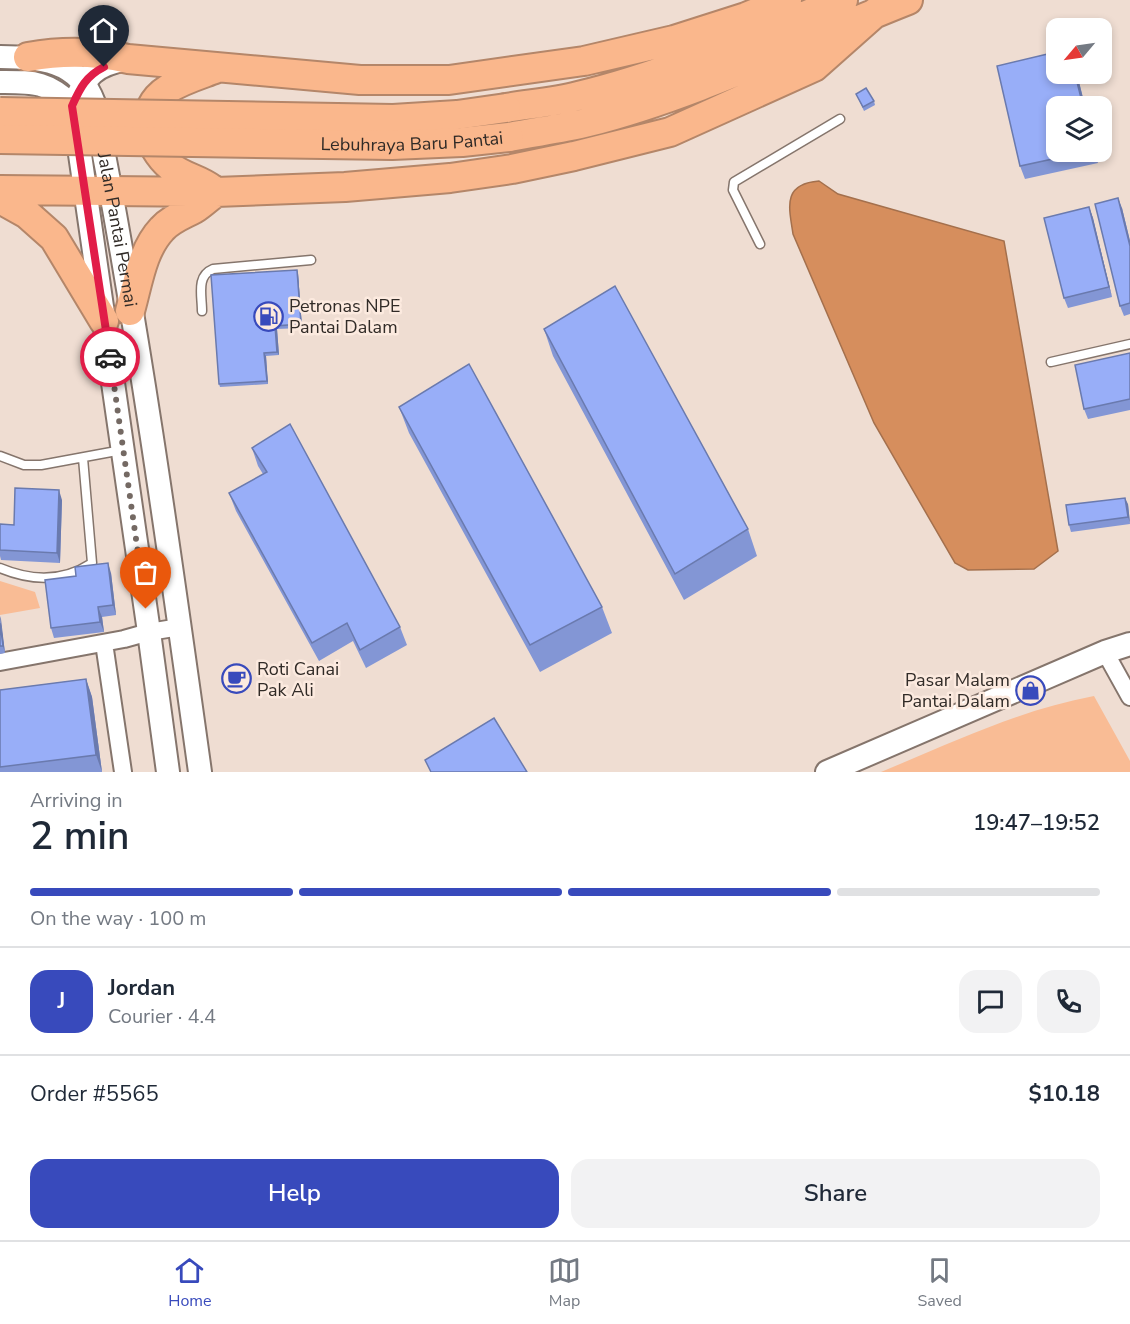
<!DOCTYPE html>
<meta charset="utf-8">
<style>
body{margin:0;font-family:"Nunito Sans",sans-serif;background:#f2f2f3;color:#1f2937;height:100vh;display:flex;flex-direction:column;font-size:22px;white-space:nowrap}
*{box-sizing:border-box;margin:0}
p{font-size:20px;color:#747a83}
.icon{flex:none;width:33px;height:33px;fill:none;stroke:currentColor;stroke-width:2;stroke-linecap:round;stroke-linejoin:round}
.map{position:relative;height:772px;overflow:hidden}
.sheet{display:flex;flex-direction:column;background:#fff;flex:1}
.sheet>*{flex:none}
.needle{width:39px;rotate:241deg}
.fabs{position:absolute;left:1046px;top:18px;display:grid;gap:12px}
.fabs a{display:grid;place-items:center;width:66px;height:66px;border-radius:12px;background:#fff;box-shadow:0 3px 9px #0003;font-size:30px}
.pin{position:absolute;display:grid;place-items:center;width:51px;height:51px;color:#fff;margin:-62px -26px;border-radius:50% 50% 50% 0;rotate:-45deg;box-shadow:0 0 6px #0007}
.pin .icon{rotate:45deg}
.courier{position:absolute;display:grid;place-items:center;width:60px;height:60px;margin:-30px;border:4px solid #e11d48;border-radius:50%;background:#fff;color:#222;box-shadow:0 2px 8px #0007}
.summary em{font-style:normal;font-weight:600}
.summary div{display:flex;flex-direction:column-reverse}
.summary{display:flex;align-items:center;justify-content:space-between;height:102px;padding:0 30px}
h1{font-size:39px;font-weight:600;line-height:45px}
.bar{display:grid;grid-template-columns:repeat(4,1fr);gap:9px 6px;align-content:center;height:72px;padding:0 30px}
.bar i{height:8px;border-radius:4px;background:#e0e1e3}
.bar .active{background:#384abc}
.bar p{grid-column:span 4}
.line{display:flex;align-items:center;gap:15px;padding:0 30px;border-top:2px solid #e0e1e3}
.line div{flex:1}
.round{display:grid;place-items:center;flex:none;width:63px;height:63px;border-radius:18px;background:#f2f2f3}
.primary-button{display:flex;gap:12px;margin-top:auto;padding:12px 30px}
.primary-button a{flex:1;height:69px;border-radius:18px;background:#384abc;color:#fff;font-size:24px;font-weight:600;line-height:69px;text-align:center}
.primary-button a+a{background:#f2f2f3;color:#1f2937}
.tab-bar{display:flex;justify-content:space-around;align-items:center;height:84px;border-top:2px solid #e0e1e3;background:#fff;font-size:16px;color:#747a83}
.tab-bar a{display:grid;justify-items:center;gap:3px}
.tab-bar .active{color:#384abc}
.map>svg:first-child{display:block}
</style>
<div class="map">
<svg width="1130" height="772" viewBox="0 0 1130 772">
<rect width="100%" height="100%" fill="#efddd2"/>
<path fill="#f9bc95" d="M 0,581 L 35,592 L 40,608 L 0,615 Z
M 1094,696 L 1130,761 L 1130,772 L 881,772 C 951,743 1019,710 1094,696 Z"/>
<path fill="#d68e5d" stroke="#a4704d" stroke-width="1.5" d="M 819,181 L 838,194 L 1004,241 L 1058,551 L 1034,569 L 968,570 L 955,563 L 874,423 L 793,234 C 789,207 782,184 819,181 Z"/>
<g fill="none" stroke-linecap="round" stroke-linejoin="round">
<defs>
<path id="lane" d="M 760,244 L 733,190 L 734,182 L 840,119
M 202,311 C 202,295 196,276 213,269 L 311,260
M 1051,362 L 1130,344
M 0,456 L 24,465 L 41,465 L 122,450
M 0,568 C 31,581 63,582 92,563 L 83,458"/>
<path id="street" d="M 104,643 L 123,772
M 1105,652 L 1130,697
M 0,662 L 124,639 L 149,632 L 180,627"/>
<g id="secondary">
<path id="s1" d="M 0,57 C 40,58 78,59 94,103 C 138,325 169,549 200,772"/>
<path d="M 128,59 C 94,65 86,75 73,106 L 149,632 L 168,772"/>
<path d="M 0,82 C 34,82 47,81 73,106"/>
<path d="M 827,772 L 1105,652 L 1130,644"/>
</g>
<path id="highway" d="M 28,57 C 62,51 95,51 128,59 L 360,80 L 449,80 L 584,61 L 674,40 L 746,17 L 787,0
M 506,108 C 530,104 555,102 578,96 C 669,74 757,35 843,0
M 509,137 C 534,132 560,129 585,123 C 697,95 801,42 908,0
M 212,189 C 199,179 183,177 171,167 C 147,147 136,109 168,89 C 182,80 199,75 215,69
M 0,190 L 216,192 L 345,187 L 450,178 L 512,169 L 574,156 L 670,132 L 814,67 L 876,12
M 0,199 L 27,214 L 54,238 L 104,321
M 130,311 C 138,283 142,250 162,229 C 171,219 183,215 194,209 C 202,204 209,197 216,192"/>
</defs>
<use href="#lane" stroke="#85756c" stroke-width="11"/>
<use href="#street" stroke="#85756c" stroke-width="20"/>
<use href="#secondary" stroke="#85756c" stroke-width="26"/>
<use href="#highway" stroke="#b48669" stroke-width="32"/>
<use href="#lane" stroke="#fff" stroke-width="8"/>
<use href="#street" stroke="#fff" stroke-width="16"/>
<use href="#secondary" stroke="#fff" stroke-width="22"/>
<use href="#highway" stroke="#fab78c" stroke-width="28"/>
<defs>
<g id="highway-bridge">
<path d="M 0,112 L 393,119 L 457,115 L 506,108"/>
<path id="s2" d="M 0,139 L 392,145 L 462,142 L 509,137"/>
</g>
</defs>
<use href="#highway-bridge" stroke="#b48669" stroke-width="32" stroke-linecap="butt"/>
<use href="#highway-bridge" stroke="#fab78c" stroke-width="28"/>
</g>
<path fill="#8396d5" d="M 1056,74 L 1077,74 L 1085,106 L 1056,152 L 1095,152 L 1098,163 L 1025,179 L 1020,166 Z
M 856,94 L 874,101 L 875,105 L 864,111 Z
M 1089,207 L 1093,218 L 1112,297 L 1068,308 L 1064,298 Z
M 1122,208 L 1130,241 L 1130,314 L 1124,316 L 1120,306 Z
M 297,270 L 298,273 L 302,328 L 277,329 L 279,355 L 266,356 L 268,384 L 220,387 L 219,384 Z
M 544,329 L 748,529 L 757,556 L 684,600 L 553,356 Z
M 1130,353 L 1130,410 L 1088,419 L 1084,409 Z
M 399,407 L 602,607 L 612,633 L 540,672 L 409,433 Z
M 252,448 L 400,627 L 407,645 L 366,668 L 353,641 L 319,661 L 236,511 L 229,493 L 263,474 L 258,466 Z
M 62,500 L 60,563 L 1,560 L 0,556 L 0,524 L 14,525 Z
M 1128,504 L 1130,524 L 1071,532 L 1069,525 Z
M 111,573 L 116,615 L 102,617 L 104,632 L 54,638 L 51,628 Z
M 0,616 L 5,653 L 0,654 Z
M 86,679 L 92,697 L 102,772 L 0,772 L 0,690 Z"/>
<path fill="#6a7aae" d="M 1075,74 L 1077,74 L 1085,106 L 1083,106 Z
M 1118,198 L 1122,208 L 1130,241 L 1130,246 Z
M 1089,207 L 1093,218 L 1112,297 L 1109,287 Z
M 297,270 L 298,273 L 302,328 L 301,324 Z
M 275,326 L 277,329 L 279,355 L 277,352 Z
M 264,353 L 266,356 L 268,384 L 267,381 Z
M 59,490 L 62,500 L 60,563 L 57,553 Z
M 1125,498 L 1128,504 L 1130,523 L 1128,517 Z
M 108,563 L 111,573 L 116,615 L 113,605 Z
M 98,607 L 102,617 L 104,632 L 100,622 Z
M 0,616 L 1,619 L 5,653 L 3,646 Z
M 86,679 L 92,697 L 102,772 L 96,755 Z"/>
<path fill="#98aef8" stroke="#6a7aae" stroke-width="1.5" d="M 1056,52 L 1056,74 L 1075,74 L 1083,106 L 1056,106 L 1056,152 L 1085,152 L 1020,166 L 997,66 Z
M 866,88 L 874,101 L 863,107 L 856,94 Z
M 1118,198 L 1130,246 L 1130,303 L 1120,306 L 1095,204 Z
M 1089,207 L 1109,287 L 1064,298 L 1044,218 Z
M 297,270 L 301,324 L 275,326 L 277,352 L 264,353 L 267,381 L 219,384 L 211,275 Z
M 615,286 L 748,529 L 675,574 L 544,329 Z
M 1130,353 L 1130,399 L 1084,409 L 1075,365 Z
M 469,364 L 602,607 L 530,645 L 399,407 Z
M 290,424 L 400,627 L 360,650 L 347,623 L 312,643 L 229,493 L 267,472 L 252,448 Z
M 15,488 L 59,490 L 57,553 L 0,550 L 0,524 L 14,525 Z
M 1125,498 L 1128,517 L 1069,525 L 1066,505 Z
M 108,563 L 113,605 L 98,607 L 100,622 L 51,628 L 45,580 L 76,576 L 75,567 Z
M 0,623 L 3,646 L 0,646 Z
M 86,679 L 96,755 L 0,767 L 0,690 Z
M 494,718 L 527,772 L 431,772 L 425,760 Z"/>
<g fill="none" stroke-linecap="round" stroke-linejoin="round">
<path stroke="#746963" stroke-width="6" stroke-dasharray="0 10.8" d="M 110,357 L 146,609"/>
<path stroke="#e11d48" stroke-width="8" d="M 104,67 C 86,76 80,88 72,106 L 110,357"/>
</g>
<defs>
<symbol id="fuel-ring" viewBox="-11 -11 22 22"><circle r="9.5" fill="#fceadf" stroke="#384abc" stroke-width="1.5"/><path d="M-5.5-6h7V0h2V4h1.3V-2.5L3-4.5l.8-.8L6-3V5H2.5V1h-1V6h-7ZM-4.2-4.7v3.2H.2V-4.7Z" fill="#384abc"/></symbol>
<symbol id="cafe-ring" viewBox="-11 -11 22 22"><circle r="9.5" fill="#fceadf" stroke="#384abc" stroke-width="1.5"/><path d="M-5.5-4.5H6V0H3Q3 3.5 0 3.5H-2.5Q-5.5 3.5-5.5 0ZM3-3.2v2h1.7v-2ZM-6 4.5H4V6H-6Z" fill="#384abc"/></symbol>
<symbol id="shop-ring" viewBox="-11 -11 22 22"><circle r="9.5" fill="#fceadf" stroke="#384abc" stroke-width="1.5"/><path d="M-5-2.5h2.3a2.7 3.5 0 0 1 5.4 0H5L5.5 6h-11ZM-1.5-2.5h3a1.5 2.3 0 0 0-3 0Z" fill="#384abc"/></symbol>
</defs>
<g fill-rule="evenodd">
<use href="#fuel-ring" x="252" y="300" width="33" height="33"/>
<use href="#cafe-ring" x="220" y="662" width="33" height="33"/>
<use href="#shop-ring" x="1014" y="674" width="33" height="33"/>
</g>
<g text-anchor="middle" dominant-baseline="central" stroke-width="5" stroke-linejoin="round" paint-order="stroke">
<g font-size="18" fill="#312b27" stroke="#fceadf">
<text stroke="none"><textPath href="#s2" startOffset="412">Lebuhraya Baru Pantai</textPath></text>
<text stroke="none"><textPath href="#s1" startOffset="242">Jalan Pantai Permai</textPath></text>
</g>
<g font-size="18" fill="#312b27" stroke="#fceadf" text-anchor="start">
<text x="289" y="306">Petronas NPE<tspan x="289" dy="21">Pantai Dalam</tspan></text>
<text x="257" y="669">Roti Canai<tspan x="257" dy="21">Pak Ali</tspan></text>
<text x="1010" y="680" text-anchor="end">Pasar Malam<tspan x="1010" dy="21">Pantai Dalam</tspan></text>
</g>
</g>
</svg>
<div class="fabs">
<a><svg class="needle" viewBox="-14 -14 28 28"><path d="M0-13l5 13h-10z" fill="#e53935"/><path d="M0 13l5-13h-10z" fill="#747a83"/></svg></a>
<a><svg class="icon" aria-label="layers" viewBox="0 0 24 24"><path d="M12 4l9 5-9 5-9-5zM3 14l9 5 9-5"/></svg></a>
</div>
<div class="pin" style="left:146px;top:609px;background:#ea580c"><svg class="icon" aria-label="bag" viewBox="0 0 24 24"><path d="M5 8h14l-1 12H6zM9 8a3 3 0 0 1 6 0"/></svg></div>
<div class="pin" style="left:104px;top:67px;background:#1f2937"><svg class="icon" aria-label="home" viewBox="0 0 24 24"><path d="M3 11l9-7 9 7M6 9v11h12V9"/></svg></div>
<div class="courier" style="left:110px;top:357px"><svg class="icon" aria-label="car" viewBox="0 0 24 24"><path d="M5 17H2v-5l4-1 3-4h7l3 4 3 1v5h-3M9 17h6M6 11h13"/><circle cx="7" cy="17" r="2"/><circle cx="17" cy="17" r="2"/></svg></div>
</div>
<section class="sheet">
<div class="summary"><div><h1>2 min</h1><p>Arriving in</p></div><em>19:47–19:52</em></div>
<div class="bar"><i class="active"></i><i class="active"></i><i class="active"></i><i></i><p>On the way · 100 m</p></div>
<div class="line" style="height:108px"><b class="round" style="background:#384abc;color:#fff">J</b><div><b>Jordan</b><p>Courier · 4.4</p></div><a class="round"><svg class="icon" aria-label="chat" viewBox="0 0 24 24"><path d="M4 5h16v11H9l-5 4z"/></svg></a><a class="round"><svg class="icon" aria-label="phone" viewBox="0 0 24 24"><path d="M5 4h4l2 5-3 2q2 4 5 5l2-3 5 2v4C11 20 4 13 5 4z"/></svg></a></div>
<div class="line" style="height:78px"><div>Order #5565</div><b>$10.18</b></div>
<div class="primary-button"><a>Help</a><a>Share</a></div>
</section>
<nav class="tab-bar">
<a class="active"><svg class="icon" aria-label="home" viewBox="0 0 24 24"><path d="M3 11l9-7 9 7M6 9v11h12V9"/></svg>Home</a>
<a><svg class="icon" aria-label="map" viewBox="0 0 24 24"><path d="M3 6l6-2 6 2 6-2v14l-6 2-6-2-6 2zM9 4v14M15 6v14"/></svg>Map</a>
<a><svg class="icon" aria-label="saved" viewBox="0 0 24 24"><path d="M7 4h10v16l-5-4-5 4z"/></svg>Saved</a>
</nav>
